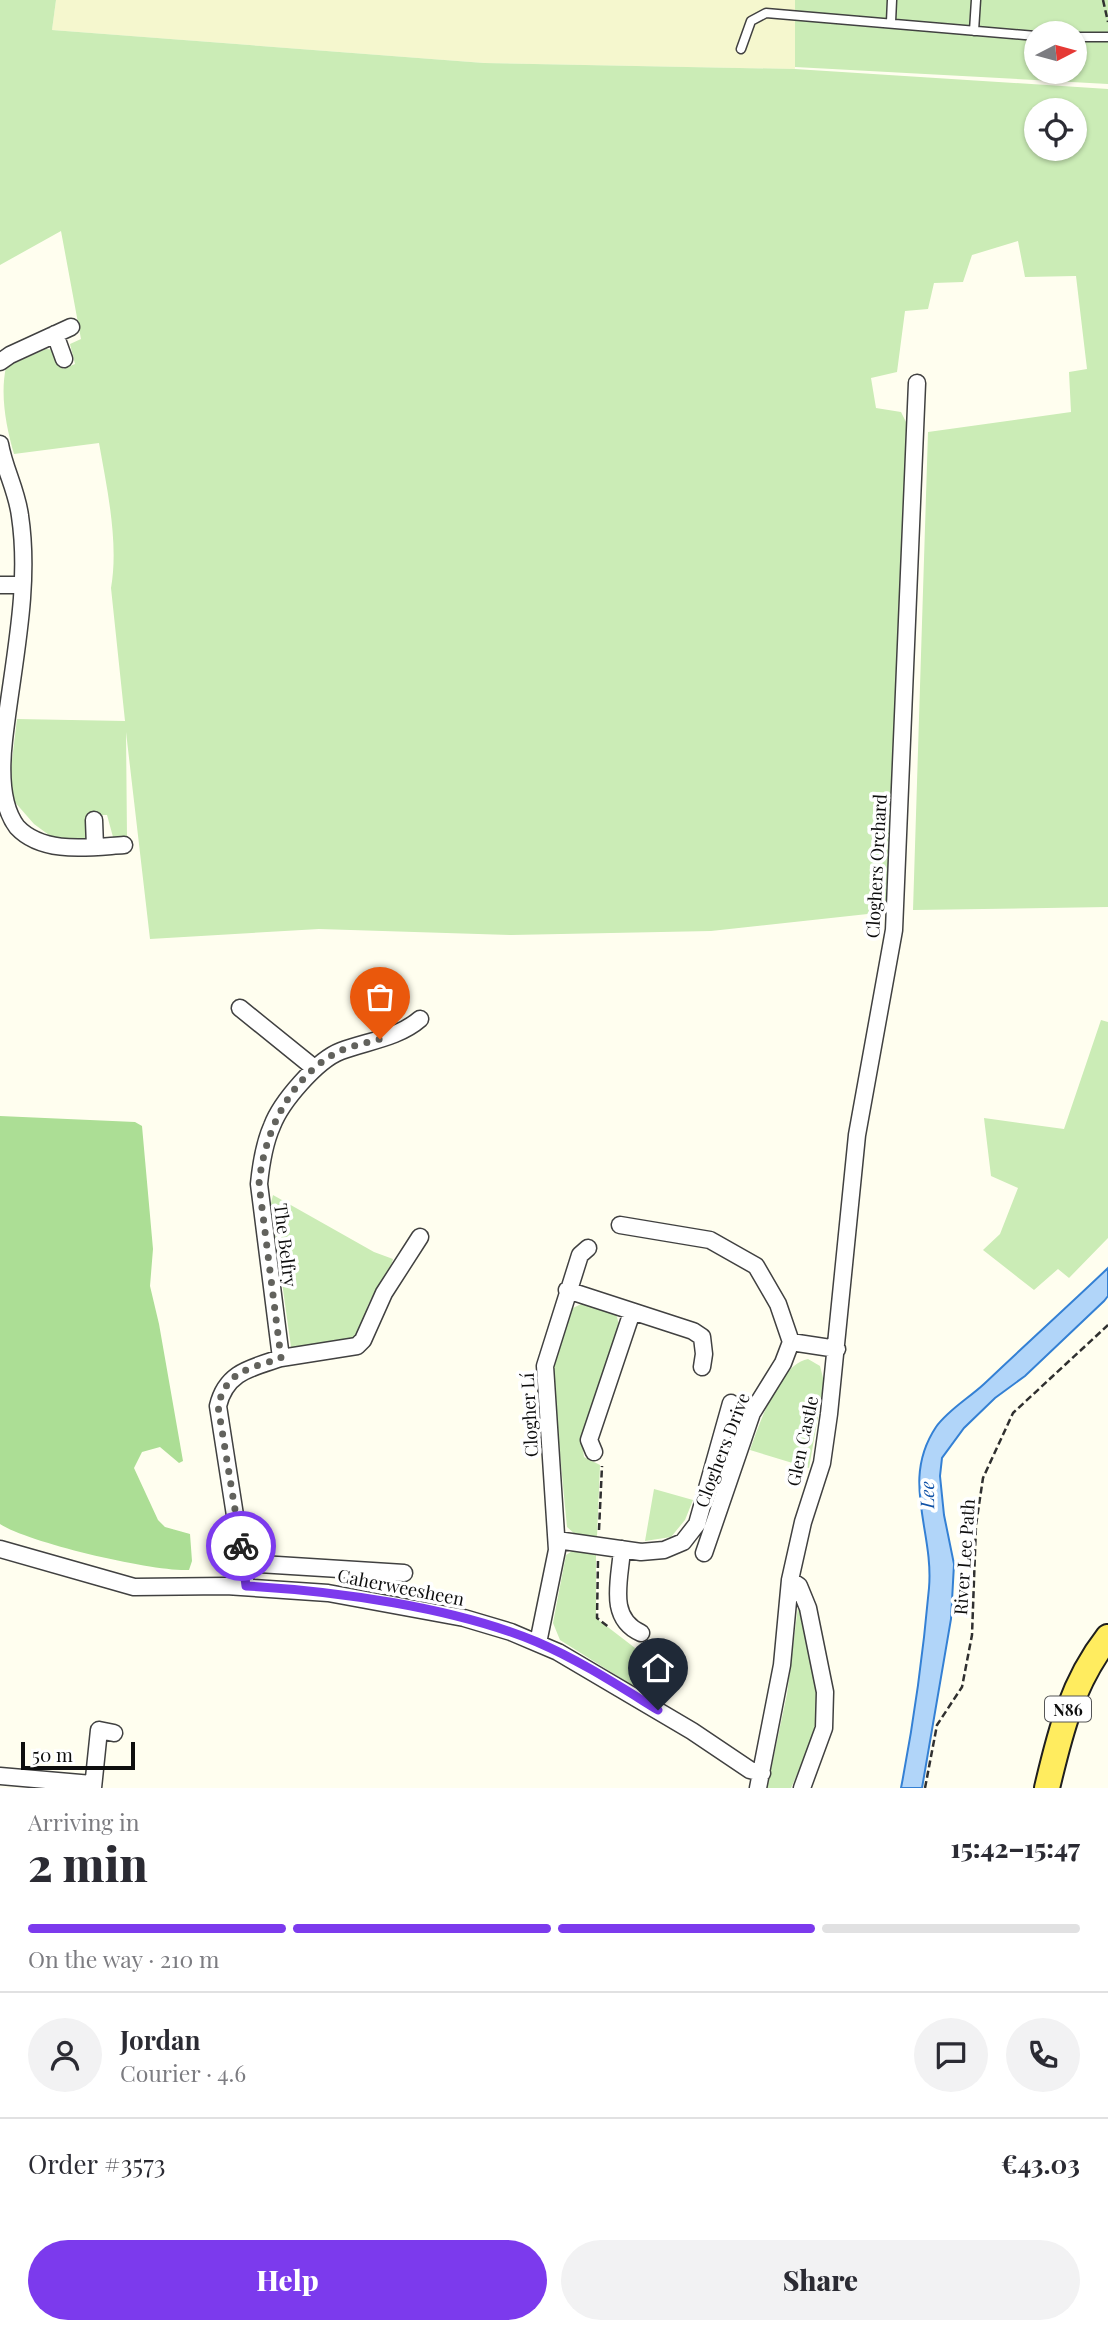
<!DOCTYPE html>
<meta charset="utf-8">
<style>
body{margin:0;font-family:"Playfair Display",serif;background:#f2f2f3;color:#2b2b33;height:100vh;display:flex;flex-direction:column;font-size:26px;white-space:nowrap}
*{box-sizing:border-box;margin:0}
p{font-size:23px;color:#7c7c81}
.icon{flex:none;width:38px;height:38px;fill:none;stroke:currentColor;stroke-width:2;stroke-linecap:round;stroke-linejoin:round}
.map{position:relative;height:1788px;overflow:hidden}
.details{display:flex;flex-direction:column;background:#fff;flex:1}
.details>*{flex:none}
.needle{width:46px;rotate:84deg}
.buttons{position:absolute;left:1024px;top:21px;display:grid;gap:14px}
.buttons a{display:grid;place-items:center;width:63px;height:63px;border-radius:50%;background:#fff;box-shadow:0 2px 5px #0004;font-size:35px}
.scale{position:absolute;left:21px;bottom:18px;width:114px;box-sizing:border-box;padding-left:7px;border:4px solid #0e0e0e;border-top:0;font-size:19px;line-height:24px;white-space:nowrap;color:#0e0e0e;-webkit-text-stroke:5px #fff;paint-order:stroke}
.pin{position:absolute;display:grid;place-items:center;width:60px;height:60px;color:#fff;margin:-72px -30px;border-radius:50% 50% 50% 0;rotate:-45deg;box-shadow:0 0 7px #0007}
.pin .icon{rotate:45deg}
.courier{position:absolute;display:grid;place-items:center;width:70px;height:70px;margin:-35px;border:5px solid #7c3aed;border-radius:50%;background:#fff;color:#222;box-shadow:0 2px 9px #0007}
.headline em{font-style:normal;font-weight:800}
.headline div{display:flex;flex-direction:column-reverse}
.headline{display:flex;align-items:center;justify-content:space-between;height:119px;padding:0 28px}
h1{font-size:46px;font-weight:800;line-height:52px}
.bar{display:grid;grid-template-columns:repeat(4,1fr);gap:10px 7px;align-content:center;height:84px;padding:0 28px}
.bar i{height:9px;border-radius:5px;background:#e1e1e2}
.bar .on{background:#7c3aed}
.bar p{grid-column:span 4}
.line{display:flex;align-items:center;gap:18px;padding:0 28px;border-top:2px solid #e1e1e2}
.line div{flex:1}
.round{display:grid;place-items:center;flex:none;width:74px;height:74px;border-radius:37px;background:#f2f2f3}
.cta{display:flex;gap:14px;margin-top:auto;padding:14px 28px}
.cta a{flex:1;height:80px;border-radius:42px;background:#7c3aed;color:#fff;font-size:28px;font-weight:800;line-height:80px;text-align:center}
.cta a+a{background:#f2f2f3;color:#2b2b33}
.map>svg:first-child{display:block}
</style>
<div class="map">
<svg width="1108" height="1788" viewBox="0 0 1108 1788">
<rect width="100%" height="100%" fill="#fffeef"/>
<path fill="#f5f7ce" d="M 56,0 L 795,0 L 795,69 L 484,63 L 52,30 Z"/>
<path fill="#cbecb6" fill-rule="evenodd" d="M 0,0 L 56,0 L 52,30 L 484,63 L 795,69 L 1108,89 L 1108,907 L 913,910 L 928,432 L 1071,412 L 1069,372 L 1087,369 L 1076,276 L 1025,277 L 1018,241 L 972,255 L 963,282 L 934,283 L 928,309 L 905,311 L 897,372 L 871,378 L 876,408 L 901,412 L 908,426 L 886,912 L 711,931 L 511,935 L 319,929 L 150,939 L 126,732 L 127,837 L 113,837 L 107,815 L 89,815 L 90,841 L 53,838 L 34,824 L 13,800 L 11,769 L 17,719 L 125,721 L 111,588 C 119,543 107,488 99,443 L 14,454 C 6,426 0,395 6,367 L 46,349 L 56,350 L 63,369 L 75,364 L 70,344 L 81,339 L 61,231 L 0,265 ZM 1036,110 L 1074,110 L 1074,149 L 1036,149 Z
M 795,0 L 1108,0 L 1108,84 L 795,67 ZM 1036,33 L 1074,33 L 1074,72 L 1036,72 Z
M 1101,1020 L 1108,1022 L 1108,1238 L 1069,1278 L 1058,1269 L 1034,1290 L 983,1250 L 1000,1234 L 1018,1188 L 991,1176 L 984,1118 L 1064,1129 Z
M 273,1195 L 374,1252 L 393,1259 C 388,1280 376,1287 368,1305 C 364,1316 363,1328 358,1339 L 294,1349 L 291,1347 L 271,1203 Z
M 583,1303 L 616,1313 L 619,1325 L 582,1442 L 584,1457 L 600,1465 L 597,1537 L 577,1536 L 567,1527 L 552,1371 L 567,1315 L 571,1309 Z
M 808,1359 L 820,1366 L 824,1382 L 809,1468 L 750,1450 C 759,1425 779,1364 808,1359 Z
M 654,1489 L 693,1500 L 685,1520 L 671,1537 L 645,1541 Z
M 574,1550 L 596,1552 L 596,1618 L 639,1651 L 638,1689 L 560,1640 L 553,1623 L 566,1555 Z
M 798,1607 L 818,1690 L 818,1714 L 816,1732 L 791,1788 L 767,1788 L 787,1694 Z"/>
<path fill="#acde95" d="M 0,1116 L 135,1122 L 142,1126 L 153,1249 L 150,1286 L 159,1324 L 183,1461 L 179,1463 L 160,1447 L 142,1452 L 134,1468 L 158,1520 L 165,1527 L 190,1534 L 192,1561 L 189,1570 C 154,1572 29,1543 0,1524 Z"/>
<path fill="#b1d5f9" stroke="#3480d4" stroke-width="2" d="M 1108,1268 L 1108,1296 L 1104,1301 L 1025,1376 L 995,1398 L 964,1428 L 942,1458 L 940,1476 L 944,1515 L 954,1564 L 951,1619 L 922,1788 L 901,1788 C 914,1721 923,1655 929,1588 C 934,1530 900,1481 936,1427 C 948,1410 969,1398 984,1384 C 1025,1345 1067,1307 1108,1268 Z"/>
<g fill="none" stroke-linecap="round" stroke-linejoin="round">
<defs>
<path id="service" d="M 891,22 L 892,0
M 974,31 L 976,0
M 1074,37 L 1108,37
M 741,49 L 751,21 L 766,13 L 1036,36"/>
<path id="minor" d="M 55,334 L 64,359
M 0,362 L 10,355 L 71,327
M 0,444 C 4,468 17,491 20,516 C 31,589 12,667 4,740 C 1,767 0,805 17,827 C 43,855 91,847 124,845
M 0,585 L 22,585
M 94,820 L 95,847
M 240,1008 L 313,1067
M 620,1225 L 710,1240 L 756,1266 L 778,1304 L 791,1342 L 783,1363 L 752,1413 L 704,1553
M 567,1290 L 693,1331 L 702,1337 L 704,1354 L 702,1367
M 791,1342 L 837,1349
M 281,1358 L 357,1346 L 363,1340 L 384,1293 L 420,1237
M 594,1452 L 589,1440 L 632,1312
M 557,1540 L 641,1552 L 664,1550 L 683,1542 L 697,1524 L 731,1403
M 0,1549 L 134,1587 L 226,1586 L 328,1593 L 464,1618 L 511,1632 L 558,1652 L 692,1731 L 750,1770 L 762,1773
M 622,1549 C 620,1580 607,1618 641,1633
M 244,1563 L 404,1573
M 790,1580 L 799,1586 L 808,1608 L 825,1692 L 824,1728 L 802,1788
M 246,1586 L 218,1406 C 226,1372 251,1368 281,1358 L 259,1184 C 261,1164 264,1144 272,1126 C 281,1102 317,1060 341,1051 C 368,1041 398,1038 420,1019
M 538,1643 L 557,1550 L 545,1366 L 580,1255 L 588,1248
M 0,1776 L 92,1784
M 93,1788 L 99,1730 L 114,1733
M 758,1788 L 782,1665 L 790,1580 L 803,1522 L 822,1463 L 829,1414 L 857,1135 L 894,930 L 917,383"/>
<path id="primary" d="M 1047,1788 C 1060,1733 1072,1683 1108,1637"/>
</defs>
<use href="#service" stroke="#414141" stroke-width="11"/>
<use href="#minor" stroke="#414141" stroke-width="19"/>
<use href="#primary" stroke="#1f1f1f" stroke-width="28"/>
<path stroke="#303030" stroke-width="2.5" stroke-dasharray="7 3.5" stroke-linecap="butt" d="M 1103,0 L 1108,22
M 599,1530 L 602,1466
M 598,1561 L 597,1618 L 610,1628
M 641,1682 L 641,1647
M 925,1788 L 937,1725 L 962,1687 L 972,1635 L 976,1525 L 983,1478 L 1013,1413 L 1108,1325"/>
<use href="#service" stroke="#fff" stroke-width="8"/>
<use href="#minor" stroke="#fff" stroke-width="16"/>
<use href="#primary" stroke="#ffec5f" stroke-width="24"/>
</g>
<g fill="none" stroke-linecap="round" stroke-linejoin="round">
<path stroke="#62625d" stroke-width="7" stroke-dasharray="0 12.6" d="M 241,1546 L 218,1406 C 227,1370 249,1369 281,1358 L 259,1184 C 264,1133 289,1080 334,1054 C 348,1046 366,1043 380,1039"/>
<path stroke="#7c3aed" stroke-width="9" d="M 241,1546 L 246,1586 C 336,1591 453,1607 537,1642 C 579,1660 619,1686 658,1710"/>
</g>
<g text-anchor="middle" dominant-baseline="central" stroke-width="7" stroke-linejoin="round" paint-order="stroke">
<rect fill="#fff" stroke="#565656" stroke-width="2" x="1045" y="1696.5" width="46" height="25" rx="5"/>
<g font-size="16" font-weight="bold" fill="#0e0e0e">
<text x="1068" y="1709">N86</text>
</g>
<g font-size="18" fill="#0e0e0e" stroke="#fff">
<text transform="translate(876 866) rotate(-87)">Cloghers Orchard</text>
<text transform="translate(286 1245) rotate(83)">The Belfry</text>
<text transform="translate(529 1415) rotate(-93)">Clogher Lí</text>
<text transform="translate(802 1441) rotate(-78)">Glen Castle</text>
<text transform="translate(722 1450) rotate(-69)">Cloghers Drive</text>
<text transform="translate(964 1557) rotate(-86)">River Lee Path</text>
<text transform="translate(401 1587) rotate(11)">Caherweesheen</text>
</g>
<g font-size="19" font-style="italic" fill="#1052a7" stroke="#fff">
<text transform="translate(926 1495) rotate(-91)">Lee</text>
</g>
</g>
</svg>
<div class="buttons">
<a><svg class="needle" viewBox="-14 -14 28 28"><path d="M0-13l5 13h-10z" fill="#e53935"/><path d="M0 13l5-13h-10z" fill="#7c7c81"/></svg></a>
<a><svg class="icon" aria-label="locate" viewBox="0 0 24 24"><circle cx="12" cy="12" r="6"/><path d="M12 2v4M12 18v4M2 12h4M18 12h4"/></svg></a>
</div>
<div class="scale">50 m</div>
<div class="pin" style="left:380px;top:1039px;background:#ea580c"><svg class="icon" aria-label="bag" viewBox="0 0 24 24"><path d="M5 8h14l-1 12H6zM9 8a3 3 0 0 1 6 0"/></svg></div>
<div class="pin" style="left:658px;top:1710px;background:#1f2937"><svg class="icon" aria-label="home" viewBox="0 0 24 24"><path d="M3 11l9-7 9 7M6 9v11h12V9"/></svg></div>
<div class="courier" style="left:241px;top:1546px"><svg class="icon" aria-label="bike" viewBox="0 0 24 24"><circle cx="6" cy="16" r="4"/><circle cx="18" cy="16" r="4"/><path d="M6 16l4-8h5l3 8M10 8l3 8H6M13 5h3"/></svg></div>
</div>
<section class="details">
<div class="headline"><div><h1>2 min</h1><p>Arriving in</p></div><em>15:42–15:47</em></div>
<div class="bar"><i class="on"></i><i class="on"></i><i class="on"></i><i></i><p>On the way · 210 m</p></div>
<div class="line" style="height:126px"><a class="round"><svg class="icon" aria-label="person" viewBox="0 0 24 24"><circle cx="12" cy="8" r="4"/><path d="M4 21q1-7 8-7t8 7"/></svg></a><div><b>Jordan</b><p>Courier · 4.6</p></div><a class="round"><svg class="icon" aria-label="chat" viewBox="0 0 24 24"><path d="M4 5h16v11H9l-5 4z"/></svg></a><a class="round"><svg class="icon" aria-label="phone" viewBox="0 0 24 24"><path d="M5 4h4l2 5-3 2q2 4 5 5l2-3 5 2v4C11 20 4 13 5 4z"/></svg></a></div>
<div class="line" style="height:91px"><div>Order #3573</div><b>€43.03</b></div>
<div class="cta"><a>Help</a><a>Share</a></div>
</section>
